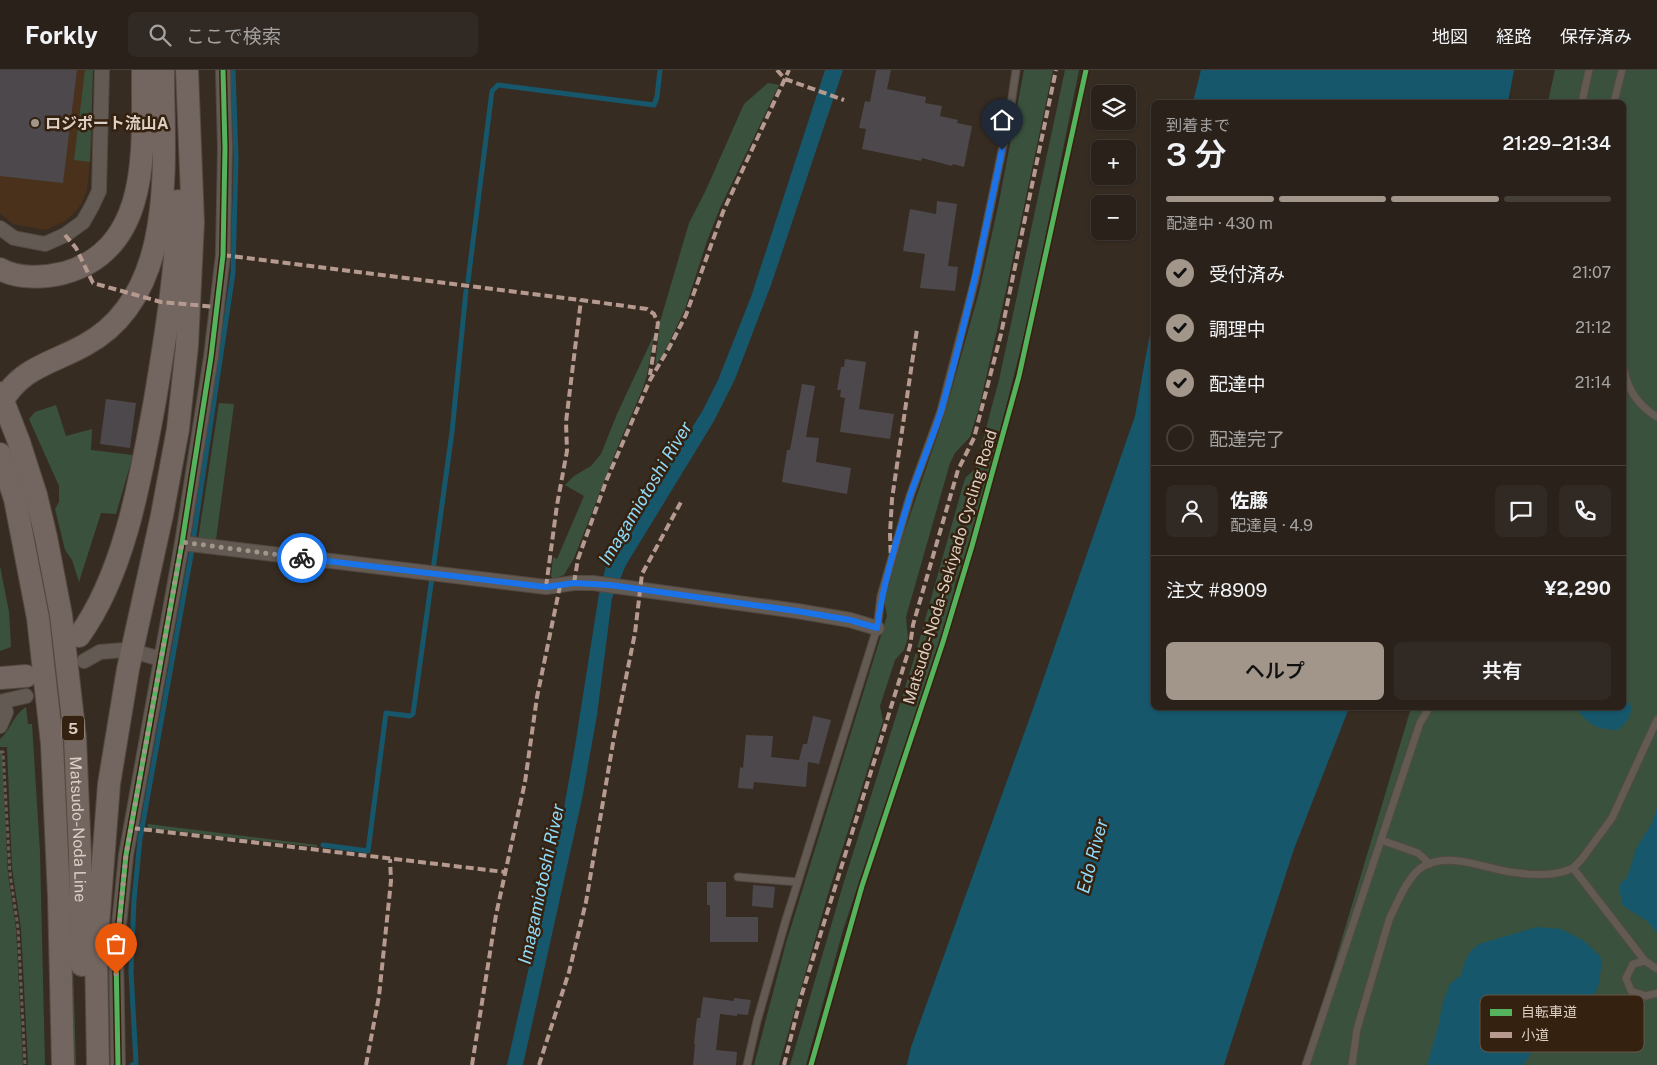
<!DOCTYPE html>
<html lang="ja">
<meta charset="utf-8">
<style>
body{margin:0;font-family:"Public Sans","Noto Sans JP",sans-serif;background:#312923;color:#f1f3f6;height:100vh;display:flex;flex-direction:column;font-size:19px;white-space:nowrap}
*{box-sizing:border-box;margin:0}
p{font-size:16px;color:#a5a3a2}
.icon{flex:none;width:28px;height:28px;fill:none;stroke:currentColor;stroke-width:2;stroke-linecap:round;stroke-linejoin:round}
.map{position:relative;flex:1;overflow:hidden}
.details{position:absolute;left:1151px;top:30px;width:475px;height:610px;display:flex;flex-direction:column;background:#29211a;border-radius:8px;box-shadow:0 1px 4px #0004,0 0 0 1px #453e39}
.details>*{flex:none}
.controls{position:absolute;left:1091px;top:15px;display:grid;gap:10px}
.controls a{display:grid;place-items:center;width:45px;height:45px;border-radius:8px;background:#29211a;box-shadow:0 1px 4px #0004,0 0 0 1px #453e39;font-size:25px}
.pin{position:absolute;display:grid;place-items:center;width:42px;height:42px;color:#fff;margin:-51px -21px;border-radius:50% 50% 50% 0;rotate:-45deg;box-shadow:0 0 5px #0007}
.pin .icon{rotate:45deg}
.courier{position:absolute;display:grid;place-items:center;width:50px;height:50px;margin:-25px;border:4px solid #1a73e8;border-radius:50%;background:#fff;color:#222;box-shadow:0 1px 6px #0007}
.summary em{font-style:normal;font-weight:600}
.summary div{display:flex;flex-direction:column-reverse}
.summary{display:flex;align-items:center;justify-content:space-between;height:85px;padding:0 15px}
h1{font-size:32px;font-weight:600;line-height:38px}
.bar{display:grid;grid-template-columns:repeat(4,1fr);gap:8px 5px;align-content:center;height:60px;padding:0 15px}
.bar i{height:6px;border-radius:4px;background:#453e39}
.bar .selected{background:#a2968b}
.bar p{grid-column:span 4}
.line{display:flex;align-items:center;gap:12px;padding:0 15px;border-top:1px solid #453e39}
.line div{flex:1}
.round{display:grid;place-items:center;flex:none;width:52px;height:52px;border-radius:8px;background:#312923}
ol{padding:0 15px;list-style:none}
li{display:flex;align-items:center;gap:15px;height:55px}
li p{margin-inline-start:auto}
li .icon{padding:5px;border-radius:50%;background:#a2968b;color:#111;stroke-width:4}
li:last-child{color:#a5a3a2}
li i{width:28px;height:28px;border:2px solid #453e39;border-radius:50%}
.button{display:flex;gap:10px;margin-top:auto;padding:10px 15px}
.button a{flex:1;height:58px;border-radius:8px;background:#a2968b;color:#111;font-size:20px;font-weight:600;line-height:58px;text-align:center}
.button a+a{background:#312923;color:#f1f3f6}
header{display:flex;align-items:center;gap:30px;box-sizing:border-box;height:70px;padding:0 25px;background:#29211a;border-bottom:1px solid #453e39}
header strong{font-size:24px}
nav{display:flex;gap:28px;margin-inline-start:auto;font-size:18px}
.search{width:350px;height:45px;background:#312923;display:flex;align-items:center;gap:12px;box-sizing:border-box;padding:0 18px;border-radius:8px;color:#a5a3a2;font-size:19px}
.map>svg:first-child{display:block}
</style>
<header>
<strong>Forkly</strong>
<div class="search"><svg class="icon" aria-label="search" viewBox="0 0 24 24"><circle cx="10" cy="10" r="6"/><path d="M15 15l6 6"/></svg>ここで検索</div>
<nav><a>地図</a><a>経路</a><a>保存済み</a></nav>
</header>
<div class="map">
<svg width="1657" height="995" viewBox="0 0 1657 995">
<rect width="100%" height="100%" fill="#372c22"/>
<path fill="#49311b" d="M 0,0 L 92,0 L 92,74 L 87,120 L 82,133 L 77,140 L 65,151 L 46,160 L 13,154 L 0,143 Z"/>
<path fill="#3a523d" d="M 85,0 L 93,0 L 90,92 L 74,90 Z
M 1024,0 L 1053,0 L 1005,225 L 979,338 L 970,367 L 955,383 L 950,393 L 906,547 L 908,568 L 904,580 L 895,590 L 880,636 L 883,651 L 828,824 L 779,995 L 754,995 L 786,873 L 887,546 L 884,531 L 904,463 L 945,343 L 979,222 L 999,132 Z
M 1065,0 L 1079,0 L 1031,238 L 999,364 L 965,486 L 955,514 L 952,535 L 843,860 L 806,995 L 790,995 L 843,815 L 914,589 L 963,415 L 966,407 L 975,399 L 999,310 Z
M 1555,0 L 1657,0 L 1657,995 L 1304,995 L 1411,638 L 1624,638 L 1624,32 L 1548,32 Z
M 768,13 L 779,15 L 720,138 L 707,171 L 685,239 L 664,283 L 655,296 L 660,252 L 689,153 L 705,122 L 744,34 Z
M 654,265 L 647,305 L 643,318 L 618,376 L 574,488 L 564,505 L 553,509 L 551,506 L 553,487 L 557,489 L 584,426 L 565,415 L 574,406 L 591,396 L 601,384 L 617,344 Z
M 219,333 L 234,334 L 216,470 L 356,486 L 356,491 L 198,470 Z
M 56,335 L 66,366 L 92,359 L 91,380 L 133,385 L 116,444 L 101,443 L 79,512 L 72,490 L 65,480 L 55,439 L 59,432 L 59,416 L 29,349 L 35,342 Z
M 0,496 L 9,542 L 11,577 L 0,581 Z
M 50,560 L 52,561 L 64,664 L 71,831 L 76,995 L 72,995 Z
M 26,637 L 28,654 L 32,654 L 40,782 L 45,995 L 28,995 L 21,859 L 12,798 L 7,677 L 0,677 L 0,669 C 12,659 12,646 26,637 Z
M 0,683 L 2,683 L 8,805 L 16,858 L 23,995 L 0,995 Z
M 148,754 L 317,775 L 317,777 L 148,758 Z"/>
<path fill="#16576c" d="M 825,0 L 843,0 L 771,215 L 735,309 L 714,351 L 626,495 L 612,528 L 597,645 L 582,729 L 523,995 L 507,995 L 561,755 L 575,676 L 599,524 L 606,496 L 703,340 L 718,310 L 751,227 Z
M 1201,0 L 1514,0 L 1508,32 L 1193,32 Z
M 1154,241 L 1154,638 L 1349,638 L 1294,779 L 1224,995 L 907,995 L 911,977 L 1034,636 L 1135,346 Z
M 1624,625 L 1632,638 L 1628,650 L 1618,660 C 1594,659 1591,655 1575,638 L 1624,638 Z
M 1657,738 L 1657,863 L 1647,851 L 1623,836 L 1619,818 L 1621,812 L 1627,808 L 1636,779 L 1652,753 Z
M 1537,857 L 1561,859 L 1584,871 L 1600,886 L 1602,892 L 1598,918 L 1589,932 L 1534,979 L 1523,995 L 1427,995 L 1438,958 L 1443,932 L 1450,914 L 1461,905 L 1465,891 L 1471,881 L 1479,874 Z"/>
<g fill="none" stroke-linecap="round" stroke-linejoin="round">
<path stroke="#16576c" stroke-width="5" d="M 468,211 L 492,21 L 498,15 L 654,35 L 657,27 L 660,0
M 433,500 L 452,362 L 466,221
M 323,775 L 368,781 L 386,643 L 410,646 L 413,644 L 432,507
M 132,995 L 136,993 L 131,902 L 134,830 L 140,769 L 191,485 L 233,203 L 236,88 L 233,0"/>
</g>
<path fill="#4d484c" d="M 0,0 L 77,0 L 63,113 L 0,106 Z
M 876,0 L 891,0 L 887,19 L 926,27 L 925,33 L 942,36 L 940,46 L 958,50 L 957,53 L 972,56 L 964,97 L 953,94 L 952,96 L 922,88 L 921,91 L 862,79 L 866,59 L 859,58 L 865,31 L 870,32 Z
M 937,131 L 957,134 L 948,196 L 958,197 L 955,221 L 920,218 L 925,184 L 903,181 L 910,139 L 936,144 Z
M 845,289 L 866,292 L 859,339 L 894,344 L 890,369 L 840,362 L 845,328 L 840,327 L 841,320 L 837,320 L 841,297 L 844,297 Z
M 802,314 L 815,316 L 806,367 L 819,368 L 816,392 L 851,398 L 847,424 L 782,412 L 787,380 L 790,380 Z
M 106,329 L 136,333 L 130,378 L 100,374 Z
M 813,646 L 831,650 L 819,694 L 808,692 L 806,717 L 754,712 L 753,719 L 738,718 L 740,697 L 743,698 L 746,665 L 773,666 L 771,687 L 799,690 L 803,674 L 807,674 Z
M 707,812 L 726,812 L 726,847 L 758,847 L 758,872 L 710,872 L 710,835 L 707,835 Z
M 753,815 L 775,817 L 773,838 L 752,836 Z
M 703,927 L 734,931 L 734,928 L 751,930 L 748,945 L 737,944 L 737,946 L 720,944 L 716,980 L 737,982 L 736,995 L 693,995 L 695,974 L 694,973 L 697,948 L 700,948 Z"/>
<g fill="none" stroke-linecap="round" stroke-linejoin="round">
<defs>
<path id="lane" d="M 1582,32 L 1589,0
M 1614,32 L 1622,0
M 1624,300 C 1628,321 1639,336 1657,347
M 1381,770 L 1418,783 L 1430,794
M 1573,798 L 1581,790 L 1612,748 L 1657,650
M 738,807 L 798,812
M 1657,899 L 1645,891 L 1633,894 L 1626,908 L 1631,921 L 1646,926 L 1657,923
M 747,995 L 757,951 L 785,853 L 877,558 L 881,526 L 910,426 L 941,341 L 975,210 L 1010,42 L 1016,0
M 1306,995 L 1420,653 L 1429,638
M 1352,995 L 1357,959 L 1389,850 C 1396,835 1409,803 1424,796 C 1451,782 1483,798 1510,802 C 1531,805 1554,807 1573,798 L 1645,891"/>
<path id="street" d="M 0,158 L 14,168 L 45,174 L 65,165 L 83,152 L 92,136 L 99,121 L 102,0
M 182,473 L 546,517 L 574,513 L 593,513 L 797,541 L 850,550 L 877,558
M 143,584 L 161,589
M 84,591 L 100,582 L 124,580
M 0,632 L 26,626
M 0,656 L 6,642 L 3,632
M 118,995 L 116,885 L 126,785 L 182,473 L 211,287 L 223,185 L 225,78 L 223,0"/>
<g id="primary">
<path d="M 0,199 C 18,209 44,208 64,203 C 154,178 142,73 143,0"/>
<path id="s1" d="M 0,323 L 19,372 L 36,425 L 46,467 L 61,545 L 75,667 L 80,785 L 82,895"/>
<path d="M 0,335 C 20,297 51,294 85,275 C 179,224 163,90 163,0"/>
<path d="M 0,384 L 15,429 L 38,548 L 52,674 L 59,827 L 63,995"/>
<path d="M 79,566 C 125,503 141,406 155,330 C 166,264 177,198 178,131"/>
<path d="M 0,608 L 26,606"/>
<path d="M 98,995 L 96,882 L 109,714 L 128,599 L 162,445 L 178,359 L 187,276 L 193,152 L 187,0"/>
</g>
</defs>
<use href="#lane" stroke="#534941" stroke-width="9"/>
<use href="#street" stroke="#534941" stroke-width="16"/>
<use href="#primary" stroke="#534941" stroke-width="24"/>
<path stroke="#665e58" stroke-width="3" stroke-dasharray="4 2.5" stroke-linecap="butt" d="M 0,682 L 3,682 L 10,804 L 18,858 L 25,995"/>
<use href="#lane" stroke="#625a53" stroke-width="7"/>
<use href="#street" stroke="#625a53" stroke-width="14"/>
<use href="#primary" stroke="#73655f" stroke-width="22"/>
<path stroke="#b69a8f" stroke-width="4" stroke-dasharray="8 4" stroke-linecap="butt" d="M 777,0 L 785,9 L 844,30
M 65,165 L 76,178 L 93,213 L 161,232 L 217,237
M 223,185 L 581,230 L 647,239 L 654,244 L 658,253 L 650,305
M 891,495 L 890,463 L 892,429 L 917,259
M 574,513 L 578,489 L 607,409 L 650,310 L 669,278 L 686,245 L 723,142 L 789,0
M 546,517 L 557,435 L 567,381 L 566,352 L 581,230
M 132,758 L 505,802
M 366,995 L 379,926 L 391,811 L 390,789
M 472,995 L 496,845 L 525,712 L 537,627 L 560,516
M 539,995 L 569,902 L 586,832 L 614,667 L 635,563 L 642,504 L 681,432
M 784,995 L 801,927 L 910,576 L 913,555 L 958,400 L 974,368 L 1001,264 L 1056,0"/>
<defs>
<path id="cycleway" d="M 118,995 L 116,885 L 126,785 L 182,473 L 211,287 L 223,185 L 225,78 L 223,0
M 811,995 L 862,816 L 943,572 L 972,476 L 1019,306 L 1086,0"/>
</defs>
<use href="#cycleway" stroke="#35210f" stroke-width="8"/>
<use href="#cycleway" stroke="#56b35d" stroke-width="5"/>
</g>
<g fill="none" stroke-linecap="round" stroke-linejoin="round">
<path stroke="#a2968b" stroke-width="5" stroke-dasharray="0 9" d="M 116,904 L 116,885 L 126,785 L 182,472 L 302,488"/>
<path stroke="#1a73e8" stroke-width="6" d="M 302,488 L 546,517 L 574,513 L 610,515 L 797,541 L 850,550 L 877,558 C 883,513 897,469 910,426 C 920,397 932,370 941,341 C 966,255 984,167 1002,80"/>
</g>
<circle fill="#a2968b" stroke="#35210f" stroke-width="2" cx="35" cy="53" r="5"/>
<g text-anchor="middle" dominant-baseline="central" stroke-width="5" stroke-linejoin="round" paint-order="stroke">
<rect fill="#35210f" stroke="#aa9b8e" stroke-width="1" x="62" y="645.5" width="22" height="25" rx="4"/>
<g font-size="15" font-weight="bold" fill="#dccfc4">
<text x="73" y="658">5</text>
</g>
<g font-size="16" font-weight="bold" fill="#dccfc4" stroke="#35210f" text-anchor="start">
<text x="45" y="53">ロジポート流山A</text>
</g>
<g font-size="16" fill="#dccfc4" stroke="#35210f">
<text transform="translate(950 497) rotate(-73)">Matsudo-Noda-Sekiyado Cycling Road</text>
<text stroke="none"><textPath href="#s1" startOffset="446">Matsudo-Noda Line</textPath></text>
</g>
<g font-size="18" font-style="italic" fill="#8fdaf9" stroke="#35210f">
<text transform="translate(645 423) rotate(-59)">Imagamiotoshi River</text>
<text transform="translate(1092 786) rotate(-75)">Edo River</text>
<text transform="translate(541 814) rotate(-78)">Imagamiotoshi River</text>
</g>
</g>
<rect x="1480" y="925" width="164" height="57" rx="8" fill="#35210f" stroke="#675545" stroke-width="1"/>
<rect x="1490" y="939" width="22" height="7" fill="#56b35d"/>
<rect x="1490" y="962" width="22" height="6" fill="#b69a8f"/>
<g font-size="14" fill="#dccfc4">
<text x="1521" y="947">自転車道</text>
<text x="1521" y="970">小道</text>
</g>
</svg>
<div class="controls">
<a><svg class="icon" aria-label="layers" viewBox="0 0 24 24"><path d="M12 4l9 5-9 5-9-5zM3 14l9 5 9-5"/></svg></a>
<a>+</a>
<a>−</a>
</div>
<div class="pin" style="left:116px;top:904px;background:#ea580c"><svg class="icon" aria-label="bag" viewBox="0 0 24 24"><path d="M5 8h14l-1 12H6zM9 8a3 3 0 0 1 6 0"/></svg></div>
<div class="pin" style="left:1002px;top:80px;background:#1f2937"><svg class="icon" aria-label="home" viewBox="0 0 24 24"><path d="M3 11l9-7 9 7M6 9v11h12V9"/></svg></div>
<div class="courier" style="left:302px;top:488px"><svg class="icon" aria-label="bike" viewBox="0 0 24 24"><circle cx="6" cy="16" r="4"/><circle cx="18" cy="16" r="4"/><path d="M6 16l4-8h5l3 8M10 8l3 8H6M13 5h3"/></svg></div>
<section class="details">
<div class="summary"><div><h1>3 分</h1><p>到着まで</p></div><em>21:29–21:34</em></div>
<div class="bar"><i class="selected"></i><i class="selected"></i><i class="selected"></i><i></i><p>配達中 · 430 m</p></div>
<ol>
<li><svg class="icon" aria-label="check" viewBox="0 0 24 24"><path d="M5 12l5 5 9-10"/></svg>受付済み<p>21:07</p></li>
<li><svg class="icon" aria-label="check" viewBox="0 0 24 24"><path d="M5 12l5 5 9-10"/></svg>調理中<p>21:12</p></li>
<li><svg class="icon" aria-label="check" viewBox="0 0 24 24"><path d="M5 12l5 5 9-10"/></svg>配達中<p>21:14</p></li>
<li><i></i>配達完了</li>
</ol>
<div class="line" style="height:90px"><a class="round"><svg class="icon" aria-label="person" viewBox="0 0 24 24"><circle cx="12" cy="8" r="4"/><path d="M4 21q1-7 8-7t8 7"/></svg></a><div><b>佐藤</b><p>配達員 · 4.9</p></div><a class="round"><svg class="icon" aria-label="chat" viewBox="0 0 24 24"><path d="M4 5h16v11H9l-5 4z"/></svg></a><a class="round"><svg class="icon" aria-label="phone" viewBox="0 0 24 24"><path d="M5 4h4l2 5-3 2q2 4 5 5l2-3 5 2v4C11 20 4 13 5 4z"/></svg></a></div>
<div class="line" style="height:65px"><div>注文 #8909</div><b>¥2,290</b></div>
<div class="button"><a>ヘルプ</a><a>共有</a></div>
</section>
</div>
